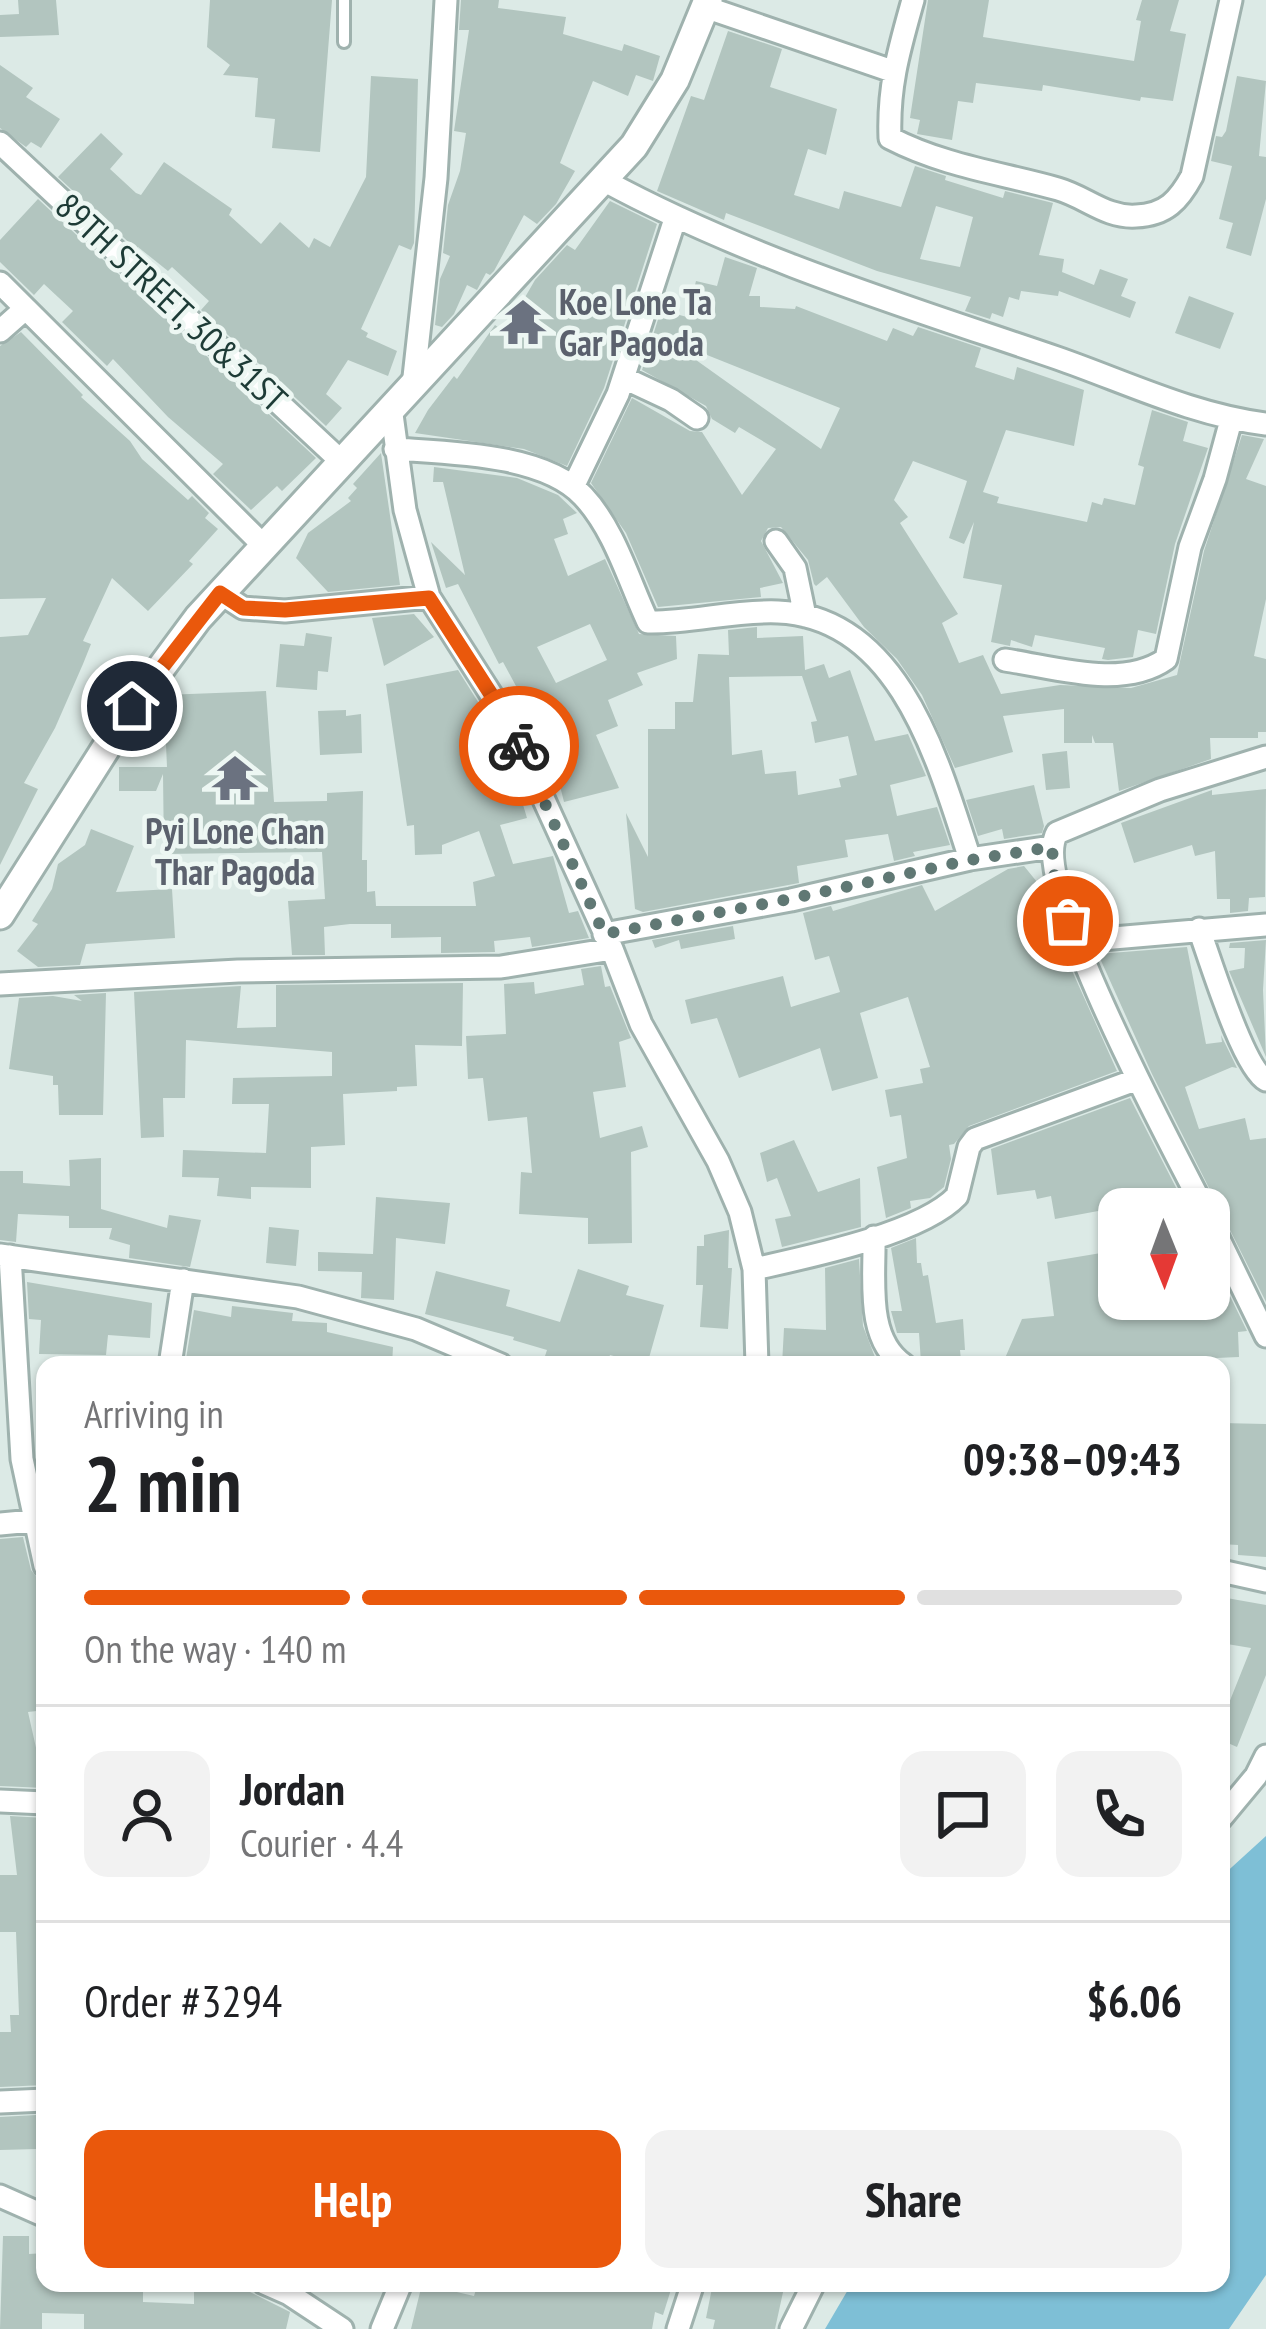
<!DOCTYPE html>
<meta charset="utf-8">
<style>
body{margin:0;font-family:"PT Sans Narrow",sans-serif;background:#f2f2f2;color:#202124;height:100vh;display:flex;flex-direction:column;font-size:45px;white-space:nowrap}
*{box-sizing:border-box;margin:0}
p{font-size:39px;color:#757577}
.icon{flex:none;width:66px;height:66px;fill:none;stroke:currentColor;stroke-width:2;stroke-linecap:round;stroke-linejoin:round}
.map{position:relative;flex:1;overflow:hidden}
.panel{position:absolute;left:36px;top:1356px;width:1194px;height:936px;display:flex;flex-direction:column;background:#fff;border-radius:24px;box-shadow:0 3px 9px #0004}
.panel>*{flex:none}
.needle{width:78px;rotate:179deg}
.fabs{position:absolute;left:1098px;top:1188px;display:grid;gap:24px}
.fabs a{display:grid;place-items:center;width:132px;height:132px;border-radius:24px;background:#fff;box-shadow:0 3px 9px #0004;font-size:60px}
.pin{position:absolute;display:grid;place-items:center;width:102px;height:102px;color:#fff;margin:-51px;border:6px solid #fff;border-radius:50%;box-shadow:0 3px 12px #0007}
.courier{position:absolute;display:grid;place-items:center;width:120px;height:120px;margin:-60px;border:9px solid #ea580c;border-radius:50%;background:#fff;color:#222;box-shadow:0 3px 15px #0007}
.overview em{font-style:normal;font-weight:700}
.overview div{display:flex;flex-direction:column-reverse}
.overview{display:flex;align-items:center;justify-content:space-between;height:204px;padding:0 48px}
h1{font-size:78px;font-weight:700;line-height:90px}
.bar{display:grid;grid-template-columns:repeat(4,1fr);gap:18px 12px;align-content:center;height:144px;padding:0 48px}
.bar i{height:15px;border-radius:9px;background:#e0e0e0}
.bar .current{background:#ea580c}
.bar p{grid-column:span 4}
.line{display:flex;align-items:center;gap:30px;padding:0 48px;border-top:3px solid #e0e0e0}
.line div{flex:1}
.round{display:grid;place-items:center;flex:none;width:126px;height:126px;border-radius:24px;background:#f2f2f2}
.button{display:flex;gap:24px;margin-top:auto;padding:24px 48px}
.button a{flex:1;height:138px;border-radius:24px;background:#ea580c;color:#fff;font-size:48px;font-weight:700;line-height:138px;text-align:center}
.button a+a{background:#f2f2f2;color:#202124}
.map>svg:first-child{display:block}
</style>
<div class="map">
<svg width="1266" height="2329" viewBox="0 0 1266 2329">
<rect width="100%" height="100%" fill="#dceae6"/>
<path fill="#7ebfd6" d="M 1266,1836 L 1266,2275 L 1229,2329 L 825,2329 L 852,2283 L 1221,2283 L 1221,1877 Z"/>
<path fill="#b2c5bf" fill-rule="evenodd" d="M 18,0 L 56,0 L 59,35 L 0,37 L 0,15 L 19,14 Z
M 210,0 L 332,0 L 320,152 L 272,148 L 275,119 L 255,117 L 258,78 L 223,75 L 230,65 L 207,47 Z
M 461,0 L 499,0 L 498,8 L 566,17 L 563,34 L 622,51 L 624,44 L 660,56 L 653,81 L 636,75 L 628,96 L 593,81 L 560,163 L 575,171 L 556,204 L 537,224 L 524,215 L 494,271 L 490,275 L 486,273 L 477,290 L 467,285 L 454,314 L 442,327 L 435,325 L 440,279 L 450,256 L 443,253 L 448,205 L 460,171 L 466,133 L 454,131 L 469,30 L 459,30 Z
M 928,0 L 989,0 L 983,37 L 1134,61 L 1141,21 L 1136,20 L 1142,0 L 1179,0 L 1170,31 L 1186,34 L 1173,101 L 1141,97 L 1140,101 L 1043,85 L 1042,91 L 976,83 L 973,103 L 958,101 L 952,140 L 917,134 L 920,120 L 910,118 Z
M 728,31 L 782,49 L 770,87 L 837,109 L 826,155 L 808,149 L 794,195 L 839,209 L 844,191 L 901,207 L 915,166 L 946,176 L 945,180 L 1003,198 L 1005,191 L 1053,203 L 1039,255 L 1064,259 L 1062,272 L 1094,285 L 1100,269 L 1128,279 L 1121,296 L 1136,302 L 1130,318 L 1059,291 L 1058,296 L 1021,291 L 1019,300 L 1009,297 L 1003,317 L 992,313 L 990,319 L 965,311 L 971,297 L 877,271 L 726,213 L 724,220 L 657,191 L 691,96 L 704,100 ZM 936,206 L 973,217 L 960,267 L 920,259 Z
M 0,65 L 33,88 L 26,97 L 60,119 L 41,148 L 31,142 L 26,147 L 0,128 Z
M 371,76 L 418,79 L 414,243 L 411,250 L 399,245 L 361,329 L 368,333 L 366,337 L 397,351 L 388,376 L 348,360 L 326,394 L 342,408 L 326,426 L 201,310 L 209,301 L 172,267 L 168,271 L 138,247 L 136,249 L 58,177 L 101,133 L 123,154 L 110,169 L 136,193 L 141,195 L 164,162 L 232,209 L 229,215 L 261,244 L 280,222 L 309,248 L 314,238 L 330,247 L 366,177 Z
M 1237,76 L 1266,81 L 1259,156 L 1266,157 L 1266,199 L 1251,256 L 1226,248 L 1233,223 L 1219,219 L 1232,166 L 1211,161 L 1216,136 L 1222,137 L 1226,131 Z
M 38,199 L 316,458 L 282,491 L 277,486 L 251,510 L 213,474 L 223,464 L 168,417 L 113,359 L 107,366 L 62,322 L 73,311 L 44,284 L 34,295 L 0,262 L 0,240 Z
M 610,201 L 657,224 L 604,388 L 567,466 L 524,449 L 415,433 L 428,410 L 454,376 L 457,379 L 495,325 L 505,332 L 535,280 L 567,245 L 575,250 Z
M 725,257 L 757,268 L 749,296 L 760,296 L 760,307 L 795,309 L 796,306 L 887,341 L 893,328 L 913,336 L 918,327 L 981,348 L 975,367 L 1014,380 L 1017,367 L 1084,390 L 1074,446 L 1006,430 L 983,492 L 999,497 L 997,503 L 1087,522 L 1092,502 L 1102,505 L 1104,498 L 1135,505 L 1144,467 L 1138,465 L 1152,410 L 1188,422 L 1183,441 L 1208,448 L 1175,544 L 1156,634 L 1138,630 L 1133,657 L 1108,660 L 1102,659 L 1105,648 L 1035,635 L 1032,647 L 1011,640 L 1010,646 L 991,642 L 1002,585 L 963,578 L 974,522 L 964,544 L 949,538 L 967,481 L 913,461 L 894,500 L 908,517 L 900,523 L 958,614 L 942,623 L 959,663 L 983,655 L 1001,694 L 1060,685 L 1131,688 L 1177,675 L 1204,551 L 1242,435 L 1264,439 L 1246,479 L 1266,486 L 1266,599 L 1254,656 L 1266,659 L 1266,732 L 1258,732 L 1258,738 L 1210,738 L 1211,759 L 1119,791 L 1113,743 L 1095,743 L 1092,735 L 1092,743 L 1064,743 L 1064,709 L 1003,716 L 1013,752 L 955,768 L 922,695 L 897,659 L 864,627 L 827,577 L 816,586 L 814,584 L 808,560 L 781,527 L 768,528 L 761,541 L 783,583 L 760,588 L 761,597 L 658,607 L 626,533 L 591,483 L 632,398 L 690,431 L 702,432 L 742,495 L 776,449 L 739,427 L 735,433 L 712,419 L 706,406 L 642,370 L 661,310 L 687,317 L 696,281 L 717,286 ZM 692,349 L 840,408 L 821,449 L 689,355 Z
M 1189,296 L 1234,313 L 1220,349 L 1175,333 Z
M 21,332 L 83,395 L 81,397 L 130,441 L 142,459 L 188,500 L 192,496 L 209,513 L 205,518 L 218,529 L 189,561 L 193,564 L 148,611 L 112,578 L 83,641 L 91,644 L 83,664 L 55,728 L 24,783 L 38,789 L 0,865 L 0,637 L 28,635 L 46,598 L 0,599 L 0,346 Z
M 381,453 L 400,585 L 328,592 L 296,558 L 308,533 L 351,501 L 348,498 L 357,488 L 353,484 Z
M 434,467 L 517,478 L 558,495 L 577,513 L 563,519 L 568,534 L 554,539 L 568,576 L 605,559 L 639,634 L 676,636 L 677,659 L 637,673 L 643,685 L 608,700 L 618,726 L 596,735 L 619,788 L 564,802 L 551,750 L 546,752 L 533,722 L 529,724 L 518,701 L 523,699 L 503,662 L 499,664 L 458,584 L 446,588 L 431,542 L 465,575 L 443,482 L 433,482 ZM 590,624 L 607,660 L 556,683 L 537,647 Z
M 414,614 L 434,637 L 384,666 L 372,618 Z
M 757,627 L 757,638 L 803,636 L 805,670 L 824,664 L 829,678 L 850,670 L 875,741 L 908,734 L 926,776 L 890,785 L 897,816 L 937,807 L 950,845 L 913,852 L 915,856 L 894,861 L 888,834 L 845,840 L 848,857 L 797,866 L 799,883 L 643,912 L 635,909 L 626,813 L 648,857 L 648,729 L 675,729 L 675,702 L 693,702 L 698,654 L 729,655 L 728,630 ZM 802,676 L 817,721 L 811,722 L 815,743 L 848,736 L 857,775 L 839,779 L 841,787 L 798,795 L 796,771 L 765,774 L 762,750 L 732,755 L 729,677 Z
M 306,633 L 332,637 L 328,672 L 318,671 L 317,690 L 276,687 L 280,644 L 304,646 Z
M 458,670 L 480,705 L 490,756 L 503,753 L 513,790 L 518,788 L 527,818 L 500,825 L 513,864 L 553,856 L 569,913 L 578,911 L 589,938 L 532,947 L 530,937 L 494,941 L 495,952 L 441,953 L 441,937 L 391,938 L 391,924 L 350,924 L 324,927 L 325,955 L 292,955 L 288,901 L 325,899 L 322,852 L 164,854 L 163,774 L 156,791 L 119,791 L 119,767 L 167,767 L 165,722 L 157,723 L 156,704 L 163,695 L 266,691 L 274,802 L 327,801 L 327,793 L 363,791 L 362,860 L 367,860 L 367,892 L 375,891 L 376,906 L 476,906 L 473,882 L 495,876 L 479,831 L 442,845 L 442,854 L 415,855 L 414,825 L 407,826 L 386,684 Z
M 346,710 L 346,716 L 361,714 L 362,753 L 320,755 L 318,711 Z
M 1067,751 L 1070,788 L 1046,790 L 1042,754 Z
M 1034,785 L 1044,826 L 1042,833 L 1004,839 L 1002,829 L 978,836 L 966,800 Z
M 1266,789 L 1265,897 L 1249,898 L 1248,911 L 1230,913 L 1230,899 L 1217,899 L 1215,851 L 1195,856 L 1192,845 L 1134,863 L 1121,823 L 1212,790 L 1212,795 Z
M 91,829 L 134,846 L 116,892 L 172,889 L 175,938 L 86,944 L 80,965 L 38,967 L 17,951 L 38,924 L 32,921 L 52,889 L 58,864 L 85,845 Z
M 1024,866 L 1046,893 L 1069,964 L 1117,1071 L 969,1126 L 954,1144 L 949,1145 L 951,1159 L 944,1187 L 930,1198 L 910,1201 L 911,1208 L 886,1218 L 877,1167 L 907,1158 L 901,1115 L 890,1117 L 885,1090 L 923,1083 L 920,1069 L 930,1067 L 908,997 L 860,1013 L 878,1078 L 832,1091 L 820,1048 L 739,1078 L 717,1018 L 691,1024 L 685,1000 L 783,976 L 791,1007 L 840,992 L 829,956 L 815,960 L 803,913 L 831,906 L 833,911 L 922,885 L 935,911 L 1008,869 Z
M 733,926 L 735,939 L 681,949 L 679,940 L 655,948 L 652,940 Z
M 1266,940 L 1263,990 L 1266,1057 L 1229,971 L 1244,968 L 1245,948 L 1229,948 L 1230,943 Z
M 1187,947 L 1206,1044 L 1222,1042 L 1221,1035 L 1237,1068 L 1232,1067 L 1185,1087 L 1199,1129 L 1245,1118 L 1250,1140 L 1266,1138 L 1266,1302 L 1152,1074 L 1098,954 Z
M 601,966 L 605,987 L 610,986 L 631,1038 L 619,1042 L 626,1087 L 593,1092 L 600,1138 L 642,1126 L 648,1147 L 631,1152 L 632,1243 L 588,1244 L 588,1218 L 519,1214 L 521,1172 L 532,1173 L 527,1117 L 488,1121 L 483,1078 L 468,1079 L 466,1036 L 506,1034 L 504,984 L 534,982 L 535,994 L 584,985 L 581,969 Z
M 463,983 L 462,1046 L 415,1045 L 417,1086 L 397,1087 L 397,1091 L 343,1094 L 345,1145 L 311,1147 L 311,1188 L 251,1187 L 251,1199 L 217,1196 L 219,1178 L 182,1177 L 183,1150 L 266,1153 L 269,1104 L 232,1104 L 233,1078 L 332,1076 L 332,1052 L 186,1040 L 185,1098 L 163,1098 L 164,1137 L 141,1138 L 134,992 L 241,986 L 237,1028 L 276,1027 L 276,985 Z
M 106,993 L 103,1115 L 59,1115 L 58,1085 L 53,1085 L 53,1076 L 9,1069 L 19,998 L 53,996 L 82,1001 L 74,995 Z
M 1130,1098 L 1187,1209 L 1109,1209 L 1055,1219 L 1051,1196 L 1037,1199 L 1035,1190 L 997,1195 L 991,1149 Z
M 794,1140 L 818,1192 L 860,1178 L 861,1227 L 782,1247 L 775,1219 L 791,1216 L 777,1178 L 767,1182 L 760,1153 Z
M 101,1158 L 101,1209 L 167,1228 L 169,1215 L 201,1220 L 190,1267 L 129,1258 L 130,1245 L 109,1239 L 112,1228 L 69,1228 L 69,1216 L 18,1214 L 16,1242 L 0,1240 L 0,1171 L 23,1171 L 23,1183 L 70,1186 L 69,1160 Z
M 376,1197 L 450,1203 L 445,1244 L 396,1238 L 394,1300 L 361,1298 L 362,1272 L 318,1271 L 318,1252 L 373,1254 Z
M 269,1227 L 299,1230 L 296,1266 L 266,1263 Z
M 729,1230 L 728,1268 L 732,1268 L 728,1329 L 700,1327 L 703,1285 L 696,1285 L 697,1246 L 704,1246 L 704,1235 Z
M 916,1238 L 917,1263 L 921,1263 L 923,1276 L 928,1275 L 936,1323 L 963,1319 L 965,1350 L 960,1350 L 961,1361 L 921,1363 L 919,1333 L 897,1333 L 891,1311 L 902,1311 L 891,1248 Z
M 1119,1250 L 1119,1299 L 1209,1299 L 1209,1253 L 1247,1331 L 1238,1332 L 1239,1357 L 1216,1358 L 1216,1365 L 1002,1365 L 1022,1319 L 1054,1316 L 1047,1262 Z
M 859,1259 L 863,1326 L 878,1365 L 782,1365 L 784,1328 L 826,1330 L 825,1268 Z
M 578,1269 L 629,1286 L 626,1295 L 664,1305 L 647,1365 L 610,1355 L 606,1365 L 542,1365 L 547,1350 L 513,1340 L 514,1337 L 425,1314 L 436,1271 L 510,1290 L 506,1306 L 560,1322 Z
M 27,1282 L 152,1303 L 150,1338 L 108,1335 L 106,1355 L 39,1354 L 41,1320 L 29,1319 Z
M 232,1306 L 293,1313 L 292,1321 L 327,1323 L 327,1332 L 393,1347 L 392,1365 L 185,1365 L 194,1310 L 231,1317 Z
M 1221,1423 L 1266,1424 L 1266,1557 L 1238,1555 L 1238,1545 L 1221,1544 Z
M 23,1537 L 31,1570 L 38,1579 L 45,1622 L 45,1710 L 28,1712 L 45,1788 L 0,1786 L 0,1539 Z
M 1221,1597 L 1266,1605 L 1266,1675 L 1237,1747 L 1221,1740 L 1221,1723 L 1251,1648 L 1221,1643 Z
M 10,1816 L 45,1818 L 45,2085 L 0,2087 L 0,2032 L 11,2032 L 10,2015 L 19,2015 L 16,1932 L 0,1932 L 0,1875 L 17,1875 Z
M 36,2115 L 37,2149 L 0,2150 L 0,2117 Z
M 3,2236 L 29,2236 L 29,2254 L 45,2253 L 45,2283 L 143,2283 L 143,2302 L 194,2304 L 194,2290 L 248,2291 L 290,2312 L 286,2329 L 84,2329 L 84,2314 L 42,2313 L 42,2329 L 0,2329 Z
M 478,2283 L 673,2283 L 663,2315 L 655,2312 L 652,2329 L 411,2329 L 422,2284 L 474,2296 Z
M 713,2283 L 785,2283 L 775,2329 L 713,2329 L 715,2320 L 706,2318 Z"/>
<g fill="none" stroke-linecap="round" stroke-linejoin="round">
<defs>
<path id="service" d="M 344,42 L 344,0"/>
<path id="minor" d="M 913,0 C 899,50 888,86 890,138 C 944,166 1001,173 1058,189 C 1086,197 1106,218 1136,216 C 1166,215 1179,200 1192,176 L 1231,0
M 705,7 L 892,71
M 0,143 L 342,462
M 605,181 C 747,258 905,306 1057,358 C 1126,382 1193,415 1266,424
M 0,283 L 263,545
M 0,331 L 25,309
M 624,378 L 671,400 L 697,418
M 413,386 L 436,178 L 446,0
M 391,407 L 405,510 L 429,597 L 494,699 L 523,754 L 612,949 L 641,1024 L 718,1161 L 740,1212 L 754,1269 L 757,1365
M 395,449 C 451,453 544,454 583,496 C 615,530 629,582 648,622 C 691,623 735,610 778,612 C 901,617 939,765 970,859
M 573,487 L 618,394 L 675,219
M 776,541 L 795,568 L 805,616
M 220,593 L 243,608 L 285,611 L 429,597
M 1005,660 C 1054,667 1122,690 1166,659 L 1190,547 L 1215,479 L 1231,420
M 1199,929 C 1210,959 1243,1068 1266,1080
M 604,934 L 791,900 L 970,859 L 1052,847
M 1078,941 L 1266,925
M 0,984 L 238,971 L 501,967 L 612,949
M 1204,1209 C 1175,1152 1028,881 1057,833 L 1160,790 L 1266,757
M 1209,1219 L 1266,1336
M 874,1237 C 875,1278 865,1339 904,1365
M 0,1255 L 298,1297 L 416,1329 L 501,1365
M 10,1256 L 22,1459 L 45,1566
M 754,1269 C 807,1257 921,1234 957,1196 L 969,1147 L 975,1139 L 1138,1079
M 170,1365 L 183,1280
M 0,1524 L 32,1521
M 1221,1571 L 1266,1581
M 0,1801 L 45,1803
M 1221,1818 L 1256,1776 L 1266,1756
M 0,2102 L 45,2100
M 0,2196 L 45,2216
M 264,2283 L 289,2294 L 342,2329
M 382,2329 L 401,2283
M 678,2329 L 693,2283
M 791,2329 L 814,2283"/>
<path id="tertiary" d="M 0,915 L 132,707 L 198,618 L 634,146 L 675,80 L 708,0"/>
</defs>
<use href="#service" stroke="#9fb2ae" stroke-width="16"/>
<use href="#minor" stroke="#9fb2ae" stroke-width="27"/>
<use href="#tertiary" stroke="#9fb2ae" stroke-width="33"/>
<use href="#service" stroke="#fff" stroke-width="10"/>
<use href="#minor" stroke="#fff" stroke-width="21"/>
<use href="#tertiary" stroke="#fff" stroke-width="27"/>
</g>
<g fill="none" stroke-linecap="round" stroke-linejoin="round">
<path stroke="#607874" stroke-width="12" stroke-dasharray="0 21.6" d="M 519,746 L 604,934 L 790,899 L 970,860 L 1052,847 L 1054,874 L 1068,921"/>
<path stroke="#ea580c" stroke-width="15" d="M 132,706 L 220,593 L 243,608 L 285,610 L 429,598 L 494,699 L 519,746"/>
</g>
<defs>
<symbol id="temple-bare" viewBox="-9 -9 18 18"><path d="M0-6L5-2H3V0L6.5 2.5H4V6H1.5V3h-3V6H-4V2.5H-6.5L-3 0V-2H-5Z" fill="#6b7280" stroke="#edf7f3" stroke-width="2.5" paint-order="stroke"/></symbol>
</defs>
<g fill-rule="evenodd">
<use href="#temple-bare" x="490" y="289" width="66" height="66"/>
<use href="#temple-bare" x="202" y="745" width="66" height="66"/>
</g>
<g text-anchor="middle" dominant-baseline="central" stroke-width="9" stroke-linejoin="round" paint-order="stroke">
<g font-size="36" font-weight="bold" fill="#5b616d" stroke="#edf7f3" text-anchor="start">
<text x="559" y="301">Koe Lone Ta<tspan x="559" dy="41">Gar Pagoda</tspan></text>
<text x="235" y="830" text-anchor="middle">Pyi Lone Chan<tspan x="235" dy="41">Thar Pagoda</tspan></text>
</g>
<g font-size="36" fill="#1d3b36" stroke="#edf7f3">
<text transform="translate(172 302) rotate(43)">89TH STREET, 30&amp;31ST</text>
</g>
</g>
</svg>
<div class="fabs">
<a><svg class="needle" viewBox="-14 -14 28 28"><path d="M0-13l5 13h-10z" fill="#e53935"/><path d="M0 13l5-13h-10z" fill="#757577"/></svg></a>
</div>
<div class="pin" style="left:1068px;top:921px;background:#ea580c"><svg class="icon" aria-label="bag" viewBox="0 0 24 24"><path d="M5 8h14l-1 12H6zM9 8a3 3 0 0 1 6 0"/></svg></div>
<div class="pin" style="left:132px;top:706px;background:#1f2937"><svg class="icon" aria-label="home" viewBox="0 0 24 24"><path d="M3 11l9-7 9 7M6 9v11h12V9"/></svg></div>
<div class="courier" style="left:519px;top:746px"><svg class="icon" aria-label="bike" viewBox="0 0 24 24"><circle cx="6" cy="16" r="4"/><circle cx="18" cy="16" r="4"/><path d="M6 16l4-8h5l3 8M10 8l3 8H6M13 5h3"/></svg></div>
<section class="panel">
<div class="overview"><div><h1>2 min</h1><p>Arriving in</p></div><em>09:38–09:43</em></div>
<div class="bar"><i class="current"></i><i class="current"></i><i class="current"></i><i></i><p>On the way · 140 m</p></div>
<div class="line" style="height:216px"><a class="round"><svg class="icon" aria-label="person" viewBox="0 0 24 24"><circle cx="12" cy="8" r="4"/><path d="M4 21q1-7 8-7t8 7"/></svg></a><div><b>Jordan</b><p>Courier · 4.4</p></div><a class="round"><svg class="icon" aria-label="chat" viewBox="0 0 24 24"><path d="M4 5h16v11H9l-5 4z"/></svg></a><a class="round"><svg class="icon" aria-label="phone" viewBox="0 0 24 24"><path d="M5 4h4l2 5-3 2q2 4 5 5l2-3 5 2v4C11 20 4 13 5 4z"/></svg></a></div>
<div class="line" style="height:156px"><div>Order #3294</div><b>$6.06</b></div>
<div class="button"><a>Help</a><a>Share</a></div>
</section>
</div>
